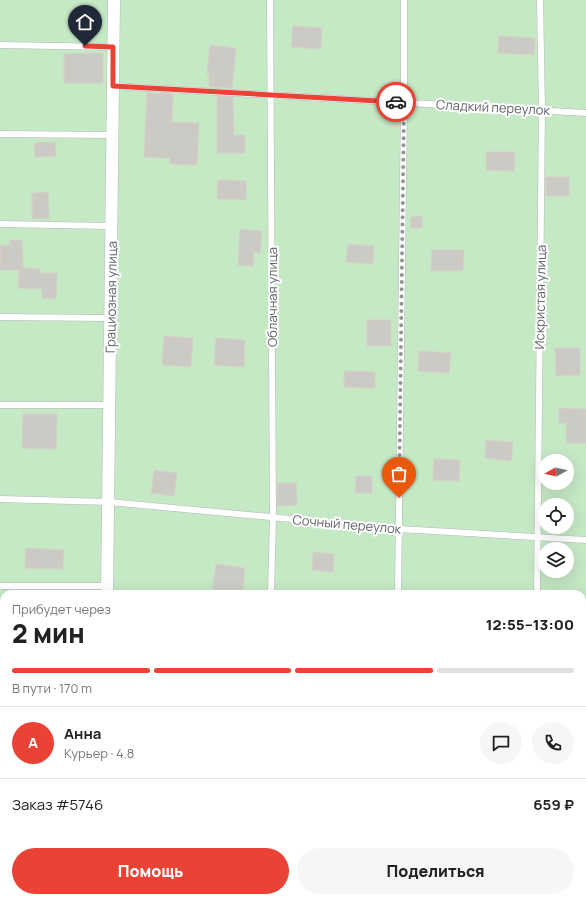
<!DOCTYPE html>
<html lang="ru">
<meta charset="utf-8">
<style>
body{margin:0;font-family:Manrope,sans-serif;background:#f6f6f6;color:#222;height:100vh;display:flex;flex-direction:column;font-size:15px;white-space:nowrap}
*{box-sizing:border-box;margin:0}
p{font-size:13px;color:#767676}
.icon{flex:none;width:22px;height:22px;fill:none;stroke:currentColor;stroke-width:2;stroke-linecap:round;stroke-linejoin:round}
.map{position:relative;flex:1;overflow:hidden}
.details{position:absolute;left:0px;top:590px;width:586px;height:312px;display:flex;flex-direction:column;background:#fff;border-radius:12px 12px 0 0;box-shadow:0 4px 16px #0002}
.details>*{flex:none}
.needle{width:26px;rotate:262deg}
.buttons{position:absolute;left:538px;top:454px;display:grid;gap:8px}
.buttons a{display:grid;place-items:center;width:36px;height:36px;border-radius:50%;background:#fff;box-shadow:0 4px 16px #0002;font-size:20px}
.pin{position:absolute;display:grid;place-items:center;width:34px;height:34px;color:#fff;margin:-41px -17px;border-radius:50% 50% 50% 0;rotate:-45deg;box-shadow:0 0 4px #0007}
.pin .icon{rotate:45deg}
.courier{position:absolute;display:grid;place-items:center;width:40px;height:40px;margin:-20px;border:3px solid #ea4335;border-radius:50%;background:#fff;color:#222;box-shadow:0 1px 5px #0007}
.head em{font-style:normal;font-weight:800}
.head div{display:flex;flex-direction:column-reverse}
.head{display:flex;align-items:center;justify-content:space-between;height:68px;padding:0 12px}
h1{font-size:26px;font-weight:800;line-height:30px}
.bar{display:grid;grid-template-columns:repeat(4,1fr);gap:6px 4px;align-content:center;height:48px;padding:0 12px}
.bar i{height:5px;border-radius:3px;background:#e0e0e0}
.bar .current{background:#ea4335}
.bar p{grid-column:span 4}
.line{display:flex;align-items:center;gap:10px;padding:0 12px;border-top:1px solid #e0e0e0}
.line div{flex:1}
.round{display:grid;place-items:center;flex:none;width:42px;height:42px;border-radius:21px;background:#f6f6f6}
.action{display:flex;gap:8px;margin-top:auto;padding:8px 12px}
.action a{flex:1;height:46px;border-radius:24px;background:#ea4335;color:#fff;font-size:16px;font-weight:800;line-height:46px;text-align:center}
.action a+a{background:#f6f6f6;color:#222}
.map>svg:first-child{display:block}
</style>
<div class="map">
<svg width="586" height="902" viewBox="0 0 586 902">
<rect width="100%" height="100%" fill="#f1efe8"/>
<path fill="#c5e8c5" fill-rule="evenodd" d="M 0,0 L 586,0 L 586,902 L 0,902 ZM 545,461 L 567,461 L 567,483 L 545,483 ZM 545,505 L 567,505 L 567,527 L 545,527 ZM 545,549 L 567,549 L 567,571 L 545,571 ZM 4,594 L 582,594 L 582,898 L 4,898 Z"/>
<path fill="#cccac5" stroke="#d6d1c6" d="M 293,26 L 322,28 L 321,49 L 291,47 Z
M 499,36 L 535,38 L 534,55 L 498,53 Z
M 210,45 L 236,48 L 232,88 L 209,87 L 209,74 L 207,74 Z
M 103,53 L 103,83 L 64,83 L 64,54 Z
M 147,93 L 173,94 L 172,122 L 199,123 L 197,165 L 170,164 L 170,158 L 144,157 Z
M 217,96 L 233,97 L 234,135 L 245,135 L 245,153 L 217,153 Z
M 55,142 L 56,156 L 35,157 L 34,143 Z
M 486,152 L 515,152 L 514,171 L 486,170 Z
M 546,177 L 569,177 L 569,196 L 546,196 Z
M 218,180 L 246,181 L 246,200 L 217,199 Z
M 48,192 L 49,218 L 32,219 L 32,193 Z
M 422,216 L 422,228 L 411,228 L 411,217 Z
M 240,229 L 262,231 L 260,253 L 254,252 L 253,266 L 238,265 Z
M 10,240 L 22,240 L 23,268 L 40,269 L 40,273 L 57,273 L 56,299 L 42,298 L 42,289 L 18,288 L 19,270 L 0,270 L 0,245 L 10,245 Z
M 348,244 L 374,246 L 373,264 L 346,262 Z
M 432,250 L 464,250 L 463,271 L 431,271 Z
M 367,320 L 391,320 L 391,346 L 367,346 Z
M 164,336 L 193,338 L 191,367 L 162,365 Z
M 216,338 L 245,340 L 244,367 L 214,365 Z
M 555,348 L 580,348 L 580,375 L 556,376 Z
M 419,351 L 451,353 L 449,373 L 418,371 Z
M 344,371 L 375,372 L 375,388 L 344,387 Z
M 559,408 L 586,409 L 586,443 L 566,443 L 566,423 L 559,423 Z
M 23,414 L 57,414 L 56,449 L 22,448 Z
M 486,440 L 513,442 L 511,461 L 485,458 Z
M 434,459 L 460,460 L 459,481 L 433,480 Z
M 154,470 L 177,473 L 174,496 L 151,493 Z
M 356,476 L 372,476 L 372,493 L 355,493 Z
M 277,483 L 296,483 L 297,505 L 277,506 Z
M 26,548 L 64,550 L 63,569 L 25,568 Z
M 313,552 L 334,554 L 333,572 L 312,570 Z
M 216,564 L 245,568 L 242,594 L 212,594 Z"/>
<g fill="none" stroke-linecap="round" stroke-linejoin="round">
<defs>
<path id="service" d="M 270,0 L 273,517 L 271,594
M 0,45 L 113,47
M 113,86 L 586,113
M 0,134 L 112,135
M 0,224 L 111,226
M 0,317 L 110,318
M 0,405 L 110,405
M 0,499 L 109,502 L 399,529 L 586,540
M 0,586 L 107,586
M 398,594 L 404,103 L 404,0
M 537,594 L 542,109 L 540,0
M 0,678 L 4,678
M 0,769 L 4,769
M 0,859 L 4,859
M 264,902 L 264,898
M 395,902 L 395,898
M 534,902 L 534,898"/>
<path id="minor" d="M 107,594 L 114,0
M 103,902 L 103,898"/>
</defs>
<use href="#service" stroke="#b5b8bc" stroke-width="7"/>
<use href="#minor" stroke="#b5b8bc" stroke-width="13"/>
<use href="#service" stroke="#fff" stroke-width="6"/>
<use href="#minor" stroke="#fff" stroke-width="12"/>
</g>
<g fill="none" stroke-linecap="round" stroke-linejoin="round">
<path stroke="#929495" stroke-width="4" stroke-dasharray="0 7.2" d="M 396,102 L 404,103 L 399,498"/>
<path stroke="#ea4335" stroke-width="5" d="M 85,46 L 113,47 L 113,86 L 396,102"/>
</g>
<g text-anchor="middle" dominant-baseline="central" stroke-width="4" stroke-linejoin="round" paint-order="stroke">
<g font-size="13" fill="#5f6368" stroke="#fff">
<text transform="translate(493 107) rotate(3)">Сладкий переулок</text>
<text transform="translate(111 297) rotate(-89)">Грациозная улица</text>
<text transform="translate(272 297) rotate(-90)">Облачная улица</text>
<text transform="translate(540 297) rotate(-89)">Искристая улица</text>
<text transform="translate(347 524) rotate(5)">Сочный переулок</text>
</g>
</g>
</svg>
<div class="buttons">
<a><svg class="needle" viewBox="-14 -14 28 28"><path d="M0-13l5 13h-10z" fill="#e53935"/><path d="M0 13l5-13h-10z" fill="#767676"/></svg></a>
<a><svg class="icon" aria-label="locate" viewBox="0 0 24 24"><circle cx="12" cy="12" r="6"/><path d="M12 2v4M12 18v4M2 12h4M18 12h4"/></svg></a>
<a><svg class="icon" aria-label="layers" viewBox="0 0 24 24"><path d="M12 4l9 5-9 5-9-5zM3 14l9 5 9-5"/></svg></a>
</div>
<div class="pin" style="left:399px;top:498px;background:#ea580c"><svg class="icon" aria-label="bag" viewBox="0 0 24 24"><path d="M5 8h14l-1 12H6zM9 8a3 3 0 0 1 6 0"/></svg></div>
<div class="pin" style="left:85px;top:46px;background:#1f2937"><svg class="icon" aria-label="home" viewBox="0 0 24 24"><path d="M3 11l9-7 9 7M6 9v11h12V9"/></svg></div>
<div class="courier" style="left:396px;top:102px"><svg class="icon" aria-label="car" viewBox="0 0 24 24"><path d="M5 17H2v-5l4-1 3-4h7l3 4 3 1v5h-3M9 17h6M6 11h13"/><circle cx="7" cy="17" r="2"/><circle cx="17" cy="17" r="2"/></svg></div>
<section class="details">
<div class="head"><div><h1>2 мин</h1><p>Прибудет через</p></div><em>12:55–13:00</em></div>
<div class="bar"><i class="current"></i><i class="current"></i><i class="current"></i><i></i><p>В пути · 170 m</p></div>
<div class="line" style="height:72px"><b class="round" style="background:#ea4335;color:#fff">А</b><div><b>Анна</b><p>Курьер · 4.8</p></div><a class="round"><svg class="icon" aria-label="chat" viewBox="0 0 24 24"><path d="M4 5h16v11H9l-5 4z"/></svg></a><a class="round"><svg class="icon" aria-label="phone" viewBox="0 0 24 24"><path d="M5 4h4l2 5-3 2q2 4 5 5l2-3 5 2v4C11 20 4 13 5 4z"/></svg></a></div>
<div class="line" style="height:52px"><div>Заказ #5746</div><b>659 ₽</b></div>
<div class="action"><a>Помощь</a><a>Поделиться</a></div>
</section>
</div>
